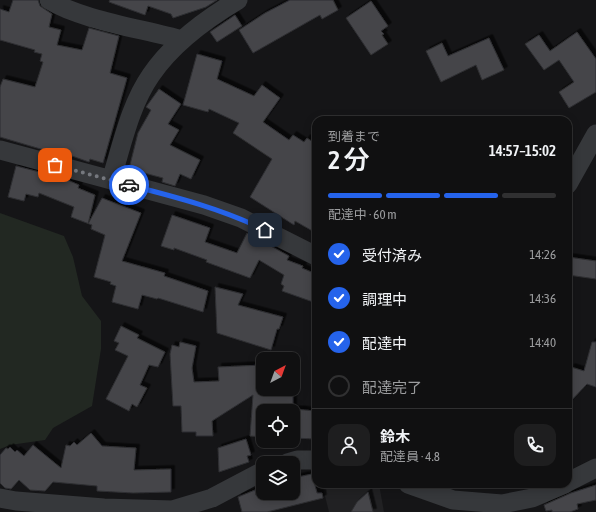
<!DOCTYPE html>
<html lang="ja">
<meta charset="utf-8">
<style>
body{margin:0;font-family:"Asap Condensed","Noto Sans JP",sans-serif;background:#1e1e1f;color:#f1f3f6;height:100vh;display:flex;flex-direction:column;font-size:15px;white-space:nowrap}
*{box-sizing:border-box;margin:0}
p{font-size:13px;color:#9c9d9f}
.icon{flex:none;width:22px;height:22px;fill:none;stroke:currentColor;stroke-width:2;stroke-linecap:round;stroke-linejoin:round}
.map{position:relative;flex:1;overflow:hidden}
.panel{position:absolute;left:312px;top:116px;width:260px;height:372px;display:flex;flex-direction:column;background:#101011;border-radius:12px;box-shadow:0 2px 10px #0003,0 0 0 1px #303031}
.panel>*{flex:none}
.needle{width:26px;rotate:41deg}
.buttons{position:absolute;left:256px;top:352px;display:grid;gap:8px}
.buttons a{display:grid;place-items:center;width:44px;height:44px;border-radius:8px;background:#101011;box-shadow:0 2px 10px #0003,0 0 0 1px #303031;font-size:20px}
.pin{position:absolute;display:grid;place-items:center;width:34px;height:34px;color:#fff;margin:-17px;border-radius:8px;box-shadow:0 2px 6px #0006}
.courier{position:absolute;display:grid;place-items:center;width:40px;height:40px;margin:-20px;border:3px solid #2563eb;border-radius:50%;background:#fff;color:#222;box-shadow:0 1px 5px #0007}
.summary em{font-style:normal;font-weight:600}
.summary div{display:flex;flex-direction:column-reverse}
.summary{display:flex;align-items:center;justify-content:space-between;height:68px;padding:0 16px}
h1{font-size:26px;font-weight:600;line-height:30px}
.bar{display:grid;grid-template-columns:repeat(4,1fr);gap:6px 4px;align-content:center;height:48px;padding:0 16px}
.bar i{height:5px;border-radius:3px;background:#303031}
.bar .selected{background:#2563eb}
.bar p{grid-column:span 4}
.line{display:flex;align-items:center;gap:10px;padding:0 16px;border-top:1px solid #303031}
.line div{flex:1}
.round{display:grid;place-items:center;flex:none;width:42px;height:42px;border-radius:12px;background:#1e1e1f}
ol{padding:0 16px;list-style:none}
li{display:flex;align-items:center;gap:12px;height:44px}
li p{margin-inline-start:auto}
li .icon{padding:4px;border-radius:50%;background:#2563eb;color:#fff;stroke-width:4}
li:last-child{color:#9c9d9f}
li i{width:22px;height:22px;border:2px solid #303031;border-radius:50%}
.map>svg:first-child{display:block}
</style>
<div class="map">
<svg width="596" height="512" viewBox="0 0 596 512">
<defs>
<filter id="shadow"><feDropShadow dx="3.5" dy="-3.5" stdDeviation="0" flood-color="#0009"/></filter>
</defs>
<rect width="100%" height="100%" fill="#151517"/>
<path fill="#212123" d="M 322,484 L 379,484 L 384,512 L 329,512 Z"/>
<path fill="#222822" d="M 0,213 L 64,236 L 73,257 L 82,296 L 101,321 L 101,349 L 92,406 L 53,428 L 45,440 L 10,445 L 0,449 Z"/>
<path fill="#444549" stroke="#2f2f32" filter="url(#shadow)" d="M 13,0 L 38,0 L 40,6 L 52,14 L 49,27 L 61,30 L 57,45 L 82,50 L 89,28 L 119,36 L 110,73 L 127,78 L 103,163 L 90,159 L 89,162 L 72,156 L 71,158 L 0,137 L 0,87 L 3,79 L 35,87 L 43,62 L 40,61 L 42,54 L 34,52 L 35,50 L 0,40 L 0,9 L 9,12 Z
M 110,0 L 217,0 L 206,7 L 173,18 L 171,14 L 148,6 L 145,15 L 109,2 Z
M 290,0 L 333,0 L 338,10 L 322,19 L 320,15 L 253,53 L 239,30 L 265,13 Z
M 371,1 L 388,26 L 381,31 L 384,34 L 382,35 L 388,44 L 371,55 L 346,18 Z
M 235,15 L 242,26 L 217,42 L 210,32 Z
M 577,32 L 596,59 L 596,92 L 569,108 L 559,92 L 574,82 L 559,60 L 544,70 L 525,44 L 539,35 L 550,51 Z
M 489,38 L 504,70 L 482,80 L 476,65 L 441,82 L 426,51 L 442,43 L 448,56 Z
M 197,54 L 222,61 L 217,79 L 254,96 L 262,85 L 280,98 L 263,122 L 289,140 L 293,135 L 304,142 L 307,138 L 316,144 L 316,233 L 295,221 L 294,225 L 250,197 L 272,159 L 233,133 L 239,123 L 209,109 L 208,112 L 183,105 Z
M 159,89 L 181,104 L 168,124 L 179,130 L 170,145 L 200,160 L 191,179 L 180,174 L 175,186 L 162,182 L 163,178 L 129,169 L 138,133 L 151,110 L 146,107 Z
M 16,166 L 63,178 L 79,185 L 78,188 L 95,195 L 88,224 L 102,198 L 141,213 L 122,261 L 165,273 L 164,276 L 208,291 L 203,312 L 158,298 L 157,299 L 142,295 L 138,309 L 112,302 L 116,286 L 110,284 L 111,282 L 94,277 L 105,235 L 91,229 L 92,225 L 71,217 L 74,207 L 39,193 L 38,197 L 26,194 L 24,201 L 8,197 Z
M 172,215 L 210,228 L 205,242 L 237,253 L 247,233 L 289,256 L 287,260 L 303,266 L 302,268 L 316,274 L 316,303 L 282,291 L 284,286 L 281,284 L 284,275 L 259,260 L 250,278 L 206,262 L 207,260 L 174,248 L 174,250 L 161,246 Z
M 568,257 L 596,261 L 596,279 L 568,275 Z
M 215,287 L 243,294 L 238,305 L 283,317 L 279,329 L 277,329 L 271,350 L 217,333 Z
M 121,326 L 139,335 L 137,338 L 165,352 L 158,367 L 149,365 L 140,385 L 147,388 L 137,407 L 132,404 L 129,411 L 106,399 L 128,356 L 115,350 L 119,343 L 114,341 Z
M 180,342 L 196,346 L 192,368 L 194,382 L 219,381 L 218,367 L 263,365 L 262,389 L 293,389 L 293,409 L 316,411 L 316,439 L 293,438 L 293,411 L 263,411 L 263,437 L 250,436 L 253,395 L 212,421 L 213,436 L 196,436 L 196,432 L 182,432 L 181,406 L 173,406 L 170,354 L 172,345 L 179,347 Z
M 592,342 L 596,342 L 596,387 L 587,384 L 568,404 L 568,380 L 571,367 L 584,371 Z
M 91,433 L 102,446 L 136,448 L 134,470 L 171,469 L 171,492 L 133,493 L 97,491 L 97,486 L 53,482 L 45,491 L 30,490 L 19,480 L 11,489 L 5,488 L 0,483 L 0,455 L 6,448 L 8,449 L 10,447 L 15,452 L 17,450 L 24,456 L 33,445 L 61,468 L 66,445 L 70,446 L 74,442 L 77,445 Z
M 246,439 L 251,455 L 247,456 L 249,462 L 219,472 L 218,448 Z
M 312,474 L 317,493 L 322,493 L 323,498 L 267,512 L 242,512 L 238,497 L 255,490 L 256,495 L 293,493 L 293,478 Z
M 596,485 L 596,500 L 577,504 L 578,509 L 570,512 L 552,512 L 552,510 L 546,511 L 544,505 L 571,493 Z
M 368,492 L 373,512 L 351,512 L 357,502 Z"/>
<g fill="none" stroke-linecap="round" stroke-linejoin="round">
<path stroke="#36383b" stroke-width="19" d="M 49,0 C 81,20 144,29 182,40
M 0,150 L 204,205 L 241,218 L 316,256
M 111,180 C 122,145 130,105 151,75 C 172,44 206,19 238,0
M 568,184 L 596,134
M 287,463 L 297,460 L 316,460
M 568,482 L 596,468
M 408,484 L 453,500 L 502,504 L 532,498 L 565,484
M 0,498 L 16,501 L 104,508 L 172,510 L 212,498 L 263,471"/>
</g>
<g fill="none" stroke-linecap="round" stroke-linejoin="round">
<path stroke="#75787e" stroke-width="4" stroke-dasharray="0 7.2" d="M 55,165 L 129,185"/>
<path stroke="#2563eb" stroke-width="5" d="M 129,185 C 176,197 222,209 265,230"/>
</g>
</svg>
<div class="buttons">
<a><svg class="needle" viewBox="-14 -14 28 28"><path d="M0-13l5 13h-10z" fill="#e53935"/><path d="M0 13l5-13h-10z" fill="#9c9d9f"/></svg></a>
<a><svg class="icon" aria-label="locate" viewBox="0 0 24 24"><circle cx="12" cy="12" r="6"/><path d="M12 2v4M12 18v4M2 12h4M18 12h4"/></svg></a>
<a><svg class="icon" aria-label="layers" viewBox="0 0 24 24"><path d="M12 4l9 5-9 5-9-5zM3 14l9 5 9-5"/></svg></a>
</div>
<div class="pin" style="left:55px;top:165px;background:#ea580c"><svg class="icon" aria-label="bag" viewBox="0 0 24 24"><path d="M5 8h14l-1 12H6zM9 8a3 3 0 0 1 6 0"/></svg></div>
<div class="pin" style="left:265px;top:230px;background:#1f2937"><svg class="icon" aria-label="home" viewBox="0 0 24 24"><path d="M3 11l9-7 9 7M6 9v11h12V9"/></svg></div>
<div class="courier" style="left:129px;top:185px"><svg class="icon" aria-label="car" viewBox="0 0 24 24"><path d="M5 17H2v-5l4-1 3-4h7l3 4 3 1v5h-3M9 17h6M6 11h13"/><circle cx="7" cy="17" r="2"/><circle cx="17" cy="17" r="2"/></svg></div>
<section class="panel">
<div class="summary"><div><h1>2 分</h1><p>到着まで</p></div><em>14:57–15:02</em></div>
<div class="bar"><i class="selected"></i><i class="selected"></i><i class="selected"></i><i></i><p>配達中 · 60 m</p></div>
<ol>
<li><svg class="icon" aria-label="check" viewBox="0 0 24 24"><path d="M5 12l5 5 9-10"/></svg>受付済み<p>14:26</p></li>
<li><svg class="icon" aria-label="check" viewBox="0 0 24 24"><path d="M5 12l5 5 9-10"/></svg>調理中<p>14:36</p></li>
<li><svg class="icon" aria-label="check" viewBox="0 0 24 24"><path d="M5 12l5 5 9-10"/></svg>配達中<p>14:40</p></li>
<li><i></i>配達完了</li>
</ol>
<div class="line" style="height:72px"><a class="round"><svg class="icon" aria-label="person" viewBox="0 0 24 24"><circle cx="12" cy="8" r="4"/><path d="M4 21q1-7 8-7t8 7"/></svg></a><div><b>鈴木</b><p>配達員 · 4.8</p></div><a class="round"><svg class="icon" aria-label="phone" viewBox="0 0 24 24"><path d="M5 4h4l2 5-3 2q2 4 5 5l2-3 5 2v4C11 20 4 13 5 4z"/></svg></a></div>
</section>
</div>
